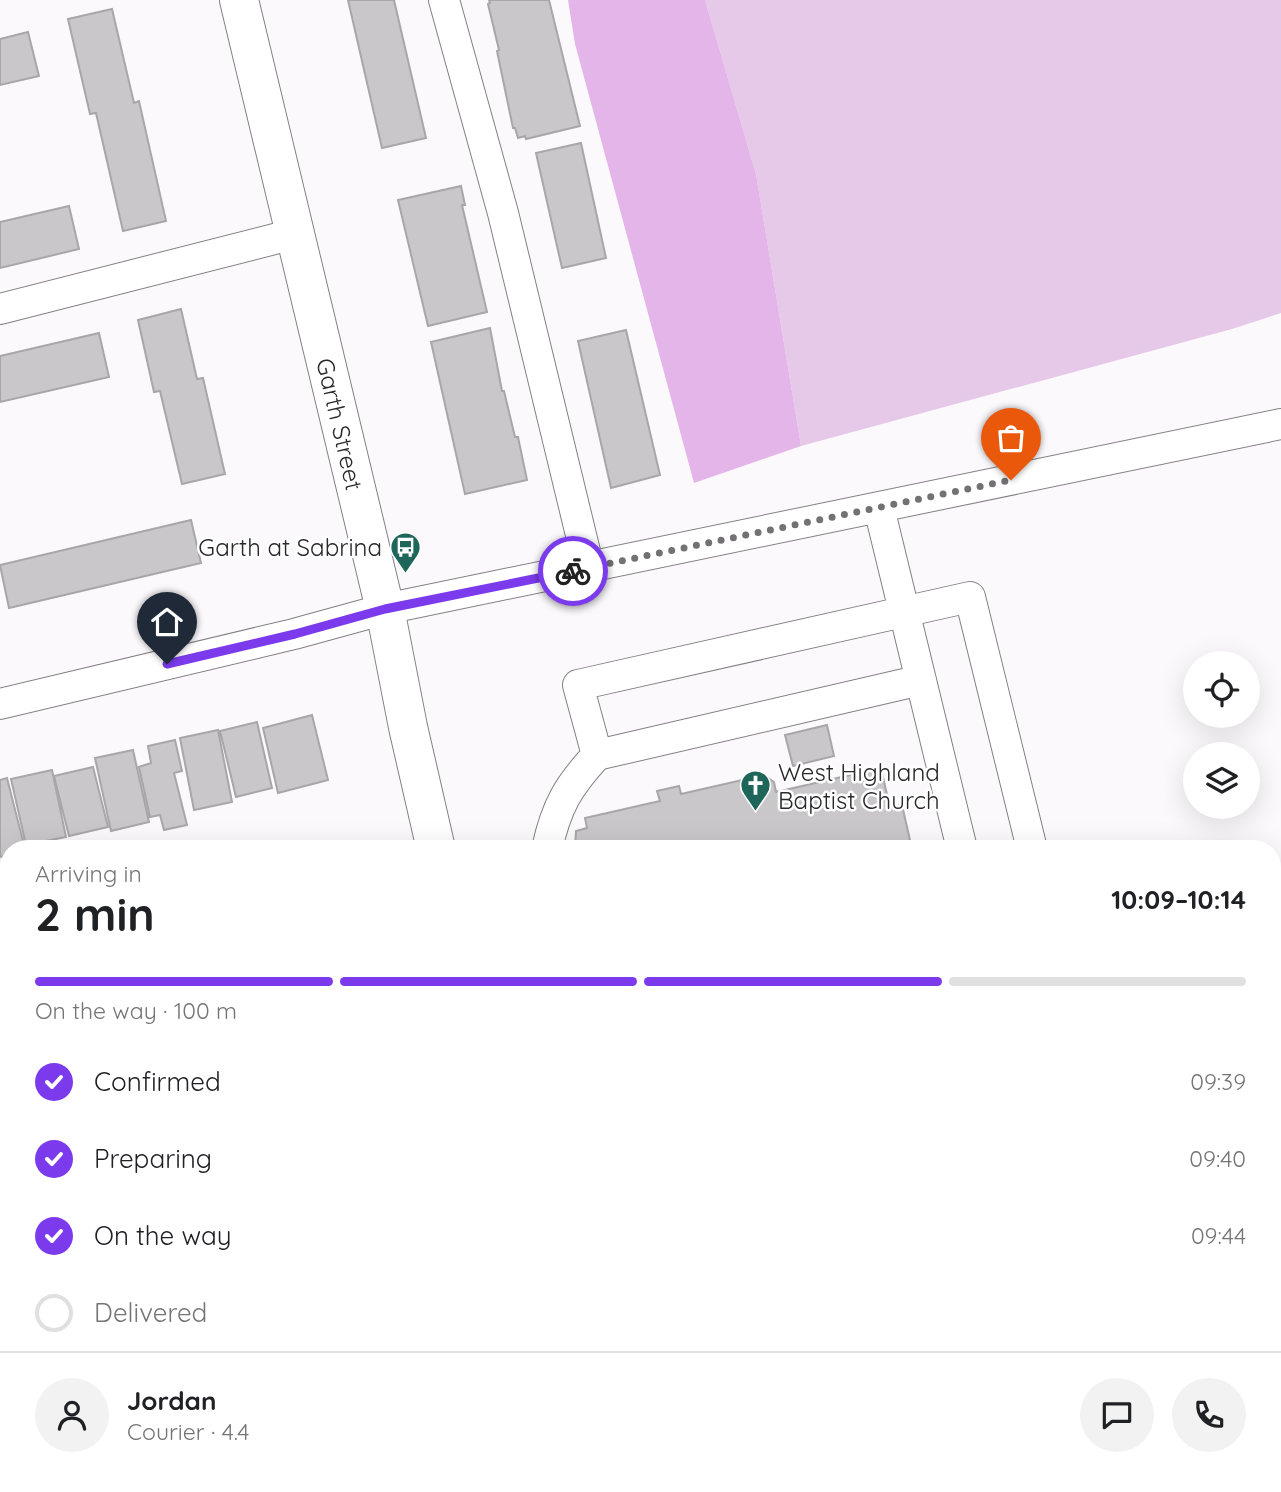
<!DOCTYPE html>
<meta charset="utf-8">
<style>
body{margin:0;font-family:Quicksand,sans-serif;background:#f2f2f2;color:#202124;height:100vh;display:flex;flex-direction:column;font-size:26px;white-space:nowrap}
*{box-sizing:border-box;margin:0}
p{font-size:23px;color:#757577}
.icon{flex:none;width:38px;height:38px;fill:none;stroke:currentColor;stroke-width:2;stroke-linecap:round;stroke-linejoin:round}
.map{position:relative;flex:1;overflow:hidden}
.details{position:absolute;left:0px;top:840px;width:1281px;height:653px;display:flex;flex-direction:column;background:#fff;border-radius:28px 28px 0 0;box-shadow:0 7px 28px #0002}
.details>*{flex:none}
.fabs{position:absolute;left:1183px;top:651px;display:grid;gap:14px}
.fabs a{display:grid;place-items:center;width:77px;height:77px;border-radius:50%;background:#fff;box-shadow:0 7px 28px #0002;font-size:35px}
.pin{position:absolute;display:grid;place-items:center;width:60px;height:60px;color:#fff;margin:-72px -30px;border-radius:50% 50% 50% 0;rotate:-45deg;box-shadow:0 0 7px #0007}
.pin .icon{rotate:45deg}
.courier{position:absolute;display:grid;place-items:center;width:70px;height:70px;margin:-35px;border:5px solid #7c3aed;border-radius:50%;background:#fff;color:#222;box-shadow:0 2px 9px #0007}
.head em{font-style:normal;font-weight:700}
.head div{display:flex;flex-direction:column-reverse}
.head{display:flex;align-items:center;justify-content:space-between;height:119px;padding:0 35px}
h1{font-size:46px;font-weight:700;line-height:52px}
.bar{display:grid;grid-template-columns:repeat(4,1fr);gap:10px 7px;align-content:center;height:84px;padding:0 35px}
.bar i{height:9px;border-radius:5px;background:#e0e0e0}
.bar .current{background:#7c3aed}
.bar p{grid-column:span 4}
.line{display:flex;align-items:center;gap:18px;padding:0 35px;border-top:2px solid #e0e0e0}
.line div{flex:1}
.round{display:grid;place-items:center;flex:none;width:74px;height:74px;border-radius:37px;background:#f2f2f2}
ol{padding:0 35px;list-style:none}
li{display:flex;align-items:center;gap:21px;height:77px}
li p{margin-inline-start:auto}
li .icon{padding:7px;border-radius:50%;background:#7c3aed;color:#fff;stroke-width:4}
li:last-child{color:#757577}
li i{width:38px;height:38px;border:4px solid #e0e0e0;border-radius:50%}
.map>svg:first-child{display:block}
</style>
<div class="map">
<svg width="1281" height="1492" viewBox="0 0 1281 1492">
<rect width="100%" height="100%" fill="#fcf9fc"/>
<path fill="#e6c8e9" d="M 705,0 L 1281,0 L 1281,313 L 1232,329 L 801,446 L 756,174 Z"/>
<path fill="#e4b5e9" d="M 568,0 L 705,0 L 756,174 L 801,446 L 694,483 L 575,44 Z
M 630,1484 L 1002,1484 L 1004,1492 L 632,1492 Z"/>
<path fill="#cac7ca" stroke="#a9a6a9" stroke-width="2" d="M 348,0 L 394,0 L 426,138 L 382,148 Z
M 489,0 L 549,0 L 580,126 L 526,139 L 525,136 L 518,138 L 515,128 L 513,128 L 497,51 L 499,50 L 488,4 L 490,3 Z
M 112,9 L 134,103 L 139,101 L 166,221 L 123,231 L 96,113 L 90,114 L 68,19 Z
M 28,32 L 39,76 L 0,85 L 0,39 Z
M 581,143 L 606,258 L 562,268 L 536,153 Z
M 461,186 L 465,205 L 462,205 L 487,312 L 428,326 L 398,200 Z
M 69,206 L 79,249 L 0,268 L 0,222 Z
M 181,309 L 197,379 L 203,378 L 225,474 L 182,484 L 160,391 L 154,392 L 138,320 Z
M 490,328 L 502,391 L 504,391 L 515,437 L 518,437 L 527,480 L 465,494 L 431,342 Z
M 626,330 L 660,475 L 611,488 L 578,341 Z
M 99,333 L 109,377 L 0,402 L 0,356 Z
M 191,520 L 201,563 L 9,608 L 0,565 Z
M 312,715 L 328,780 L 278,793 L 263,728 Z
M 257,722 L 272,788 L 236,797 L 220,731 Z
M 827,725 L 834,756 L 793,766 L 785,735 Z
M 218,730 L 232,802 L 194,810 L 180,738 Z
M 175,740 L 182,771 L 174,773 L 187,825 L 164,830 L 160,815 L 150,817 L 139,767 L 151,763 L 148,746 Z
M 133,750 L 149,822 L 111,831 L 95,758 Z
M 93,767 L 108,827 L 69,836 L 54,776 Z
M 881,768 L 890,808 L 902,805 L 912,849 L 575,849 L 576,831 L 587,828 L 585,818 L 660,801 L 657,791 L 679,786 L 681,794 L 764,775 L 774,782 L 776,792 Z
M 52,770 L 66,837 L 26,845 L 11,779 Z
M 7,778 L 25,849 L 9,849 L 9,855 L 0,857 L 0,780 Z
M 9,923 L 9,956 L 1,925 Z
M 0,933 L 9,969 L 9,986 L 0,988 Z
M 9,1129 L 9,1150 L 4,1130 Z
M 3,1132 L 9,1160 L 9,1208 L 0,1209 L 0,1133 Z
M 0,1320 L 9,1323 L 9,1359 L 0,1385 Z
M 9,1391 L 9,1409 L 1,1396 Z
M 64,1484 L 103,1484 L 105,1492 L 40,1492 L 39,1490 Z
M 170,1484 L 231,1484 L 232,1490 L 237,1489 L 238,1492 L 172,1492 Z
M 440,1484 L 443,1484 L 445,1492 L 408,1492 Z"/>
<g fill="none" stroke-linecap="round" stroke-linejoin="round">
<defs>
<path id="minor" d="M 444,0 L 503,213 L 589,568
M 0,309 L 294,234
M 879,508 L 962,849
M 921,680 L 597,755 L 578,685 L 970,597 L 1032,849
M 0,704 L 294,634 L 385,609 L 1281,424
M 547,849 C 556,807 568,786 597,755
M 0,1066 L 9,1064
M 303,1484 L 305,1492"/>
<path id="major" d="M 239,0 L 385,609 L 408,727 L 436,849
M 584,1484 L 586,1492"/>
</defs>
<use href="#minor" stroke="#848184" stroke-width="32"/>
<use href="#major" stroke="#848184" stroke-width="40"/>
<use href="#minor" stroke="#fff" stroke-width="30"/>
<use href="#major" stroke="#fff" stroke-width="38"/>
</g>
<g fill="none" stroke-linecap="round" stroke-linejoin="round">
<path stroke="#737174" stroke-width="7" stroke-dasharray="0 12.6" d="M 573,571 L 1011,480"/>
<path stroke="#7c3aed" stroke-width="9" d="M 167,664 L 295,634 L 385,609 L 573,571"/>
</g>
<defs>
<symbol id="bus-pin" viewBox="-11 -11 22 30"><path d="M0 17L-7.5 6A9.5 9.5 0 1 1 7.5 6Z" fill="#1f665a" stroke="#fff"/><path d="M-5-6H5V4H4V6H2V4H-2V6H-4V4H-5ZM-3.5-4V0h7V-4ZM-3.5 1.2v1.5H-2V1.2ZM2 1.2v1.5H3.5V1.2Z" fill="#fff"/></symbol>
<symbol id="church-pin" viewBox="-11 -11 22 30"><path d="M0 17L-7.5 6A9.5 9.5 0 1 1 7.5 6Z" fill="#1f665a" stroke="#fff"/><path d="M-1.2-6h2.4v3.5h3.3v2.4h-3.3V6h-2.4V-.1h-3.3v-2.4h3.3Z" fill="#fff"/></symbol>
</defs>
<g fill-rule="evenodd">
<use href="#bus-pin" x="388" y="530" width="35" height="47"/>
<use href="#church-pin" x="738" y="768" width="35" height="47"/>
</g>
<g text-anchor="middle" dominant-baseline="central" stroke-width="5" stroke-linejoin="round" paint-order="stroke">
<g font-size="24" fill="#29282a" stroke="#fff">
<text transform="translate(340 424) rotate(77)">Garth Street</text>
</g>
<g font-size="24" fill="#29282a" stroke="#fff" text-anchor="end">
<text x="382" y="547">Garth at Sabrina</text>
<text x="778" y="772" text-anchor="start">West Highland<tspan x="778" dy="28">Baptist Church</tspan></text>
</g>
</g>
</svg>
<div class="fabs">
<a><svg class="icon" aria-label="locate" viewBox="0 0 24 24"><circle cx="12" cy="12" r="6"/><path d="M12 2v4M12 18v4M2 12h4M18 12h4"/></svg></a>
<a><svg class="icon" aria-label="layers" viewBox="0 0 24 24"><path d="M12 4l9 5-9 5-9-5zM3 14l9 5 9-5"/></svg></a>
</div>
<div class="pin" style="left:1011px;top:480px;background:#ea580c"><svg class="icon" aria-label="bag" viewBox="0 0 24 24"><path d="M5 8h14l-1 12H6zM9 8a3 3 0 0 1 6 0"/></svg></div>
<div class="pin" style="left:167px;top:664px;background:#1f2937"><svg class="icon" aria-label="home" viewBox="0 0 24 24"><path d="M3 11l9-7 9 7M6 9v11h12V9"/></svg></div>
<div class="courier" style="left:573px;top:571px"><svg class="icon" aria-label="bike" viewBox="0 0 24 24"><circle cx="6" cy="16" r="4"/><circle cx="18" cy="16" r="4"/><path d="M6 16l4-8h5l3 8M10 8l3 8H6M13 5h3"/></svg></div>
<section class="details">
<div class="head"><div><h1>2 min</h1><p>Arriving in</p></div><em>10:09–10:14</em></div>
<div class="bar"><i class="current"></i><i class="current"></i><i class="current"></i><i></i><p>On the way · 100 m</p></div>
<ol>
<li><svg class="icon" aria-label="check" viewBox="0 0 24 24"><path d="M5 12l5 5 9-10"/></svg>Confirmed<p>09:39</p></li>
<li><svg class="icon" aria-label="check" viewBox="0 0 24 24"><path d="M5 12l5 5 9-10"/></svg>Preparing<p>09:40</p></li>
<li><svg class="icon" aria-label="check" viewBox="0 0 24 24"><path d="M5 12l5 5 9-10"/></svg>On the way<p>09:44</p></li>
<li><i></i>Delivered</li>
</ol>
<div class="line" style="height:126px"><a class="round"><svg class="icon" aria-label="person" viewBox="0 0 24 24"><circle cx="12" cy="8" r="4"/><path d="M4 21q1-7 8-7t8 7"/></svg></a><div><b>Jordan</b><p>Courier · 4.4</p></div><a class="round"><svg class="icon" aria-label="chat" viewBox="0 0 24 24"><path d="M4 5h16v11H9l-5 4z"/></svg></a><a class="round"><svg class="icon" aria-label="phone" viewBox="0 0 24 24"><path d="M5 4h4l2 5-3 2q2 4 5 5l2-3 5 2v4C11 20 4 13 5 4z"/></svg></a></div>
</section>
</div>
